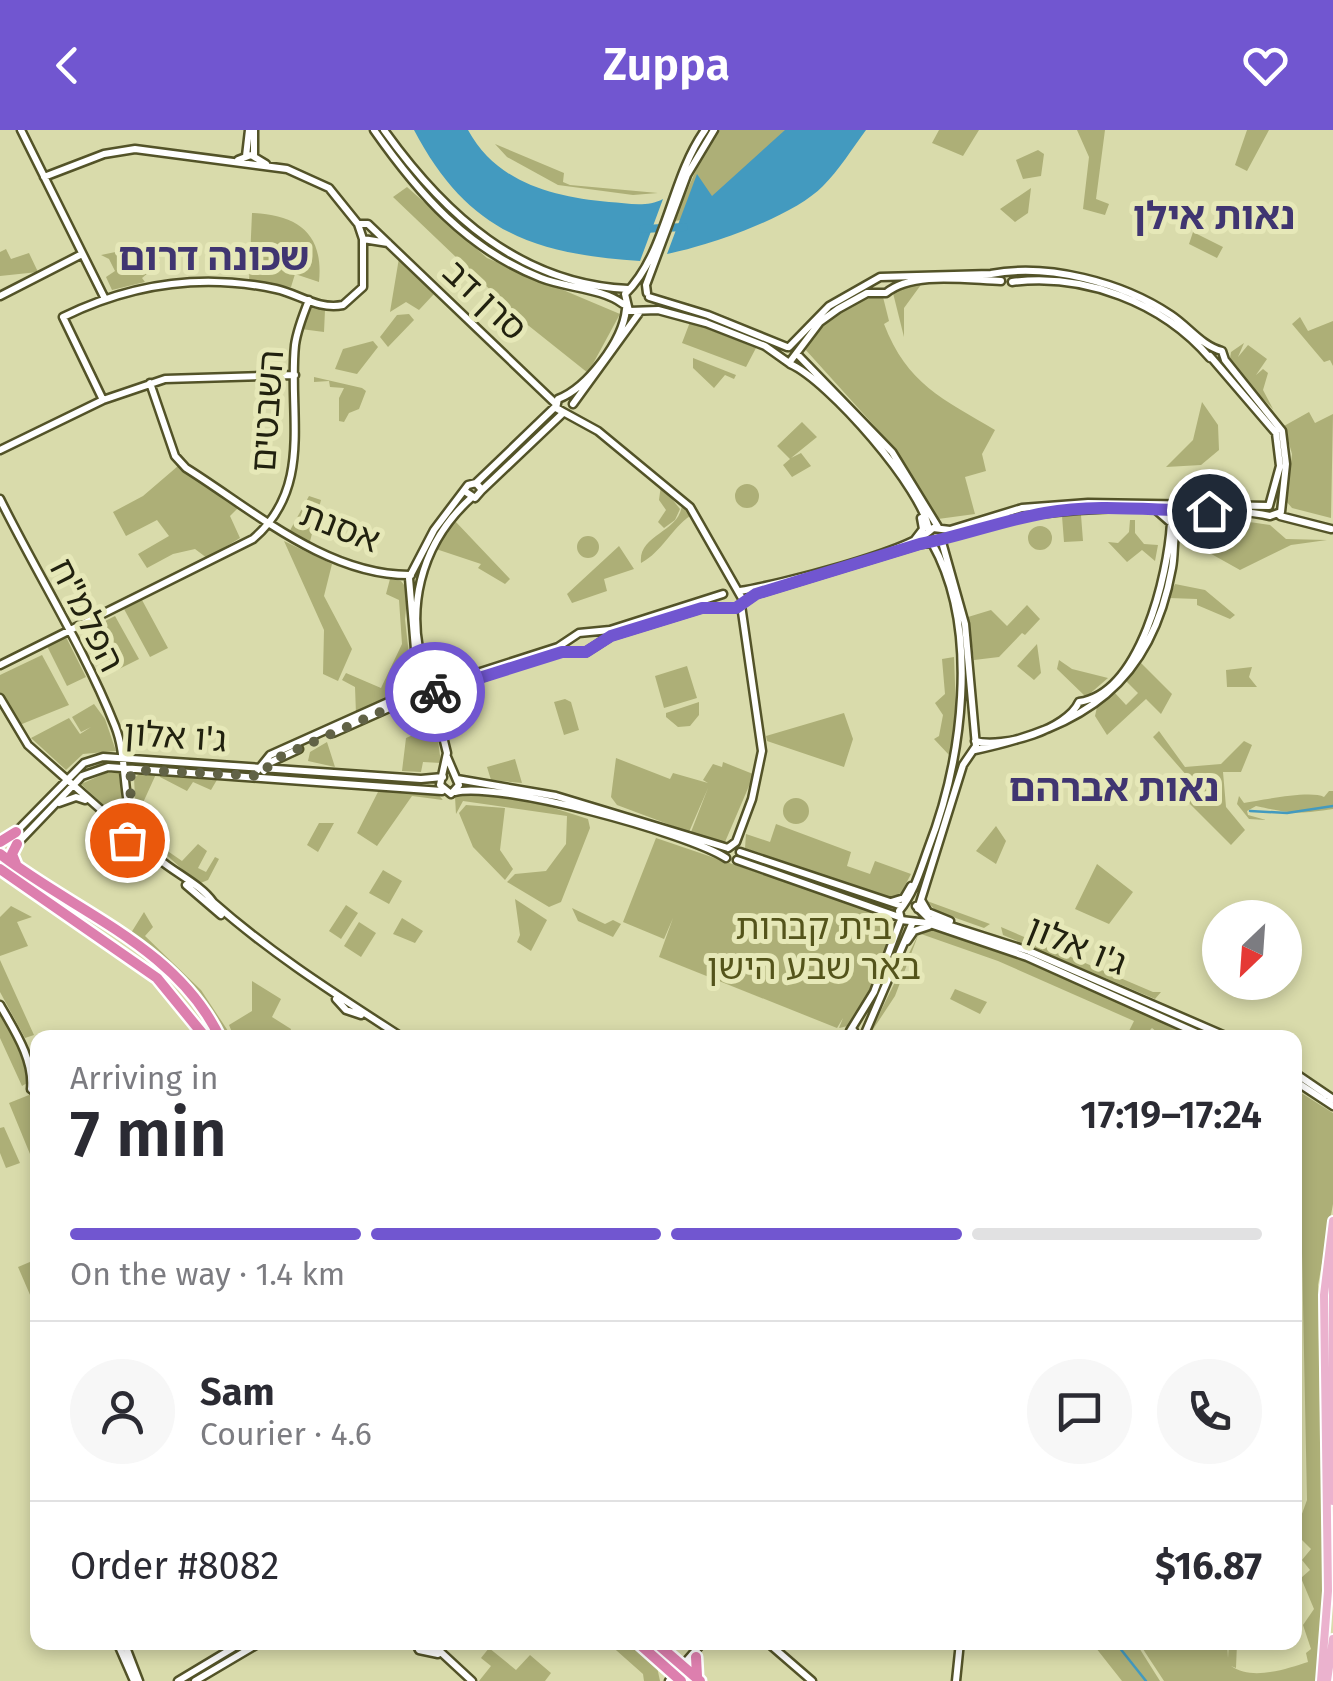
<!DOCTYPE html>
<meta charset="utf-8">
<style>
body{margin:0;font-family:"Fira Sans","Noto Sans Hebrew",sans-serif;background:#f7f7f7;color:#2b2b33;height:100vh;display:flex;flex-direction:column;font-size:38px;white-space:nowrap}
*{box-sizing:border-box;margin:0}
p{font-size:32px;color:#7c7c81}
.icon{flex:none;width:55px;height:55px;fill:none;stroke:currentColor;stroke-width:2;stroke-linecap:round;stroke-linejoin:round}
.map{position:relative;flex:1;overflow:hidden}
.panel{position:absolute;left:30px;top:900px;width:1272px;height:620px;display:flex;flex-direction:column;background:#fff;border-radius:20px;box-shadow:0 5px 15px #0003}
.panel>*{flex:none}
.needle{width:65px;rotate:205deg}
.controls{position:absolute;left:1202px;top:770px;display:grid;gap:20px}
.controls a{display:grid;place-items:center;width:100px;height:100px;border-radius:50%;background:#fff;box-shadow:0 5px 15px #0003;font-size:50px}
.pin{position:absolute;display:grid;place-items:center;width:85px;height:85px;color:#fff;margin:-42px;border:5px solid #fff;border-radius:50%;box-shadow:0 2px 10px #0007}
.courier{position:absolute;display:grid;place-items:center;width:100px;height:100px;margin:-50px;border:8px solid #7156d0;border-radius:50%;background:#fff;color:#222;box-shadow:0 2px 12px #0007}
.headline em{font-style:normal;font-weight:600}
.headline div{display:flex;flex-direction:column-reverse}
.headline{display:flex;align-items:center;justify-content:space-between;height:170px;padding:0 40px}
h1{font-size:65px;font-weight:600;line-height:75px}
.bar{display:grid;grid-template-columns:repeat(4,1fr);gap:15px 10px;align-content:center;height:120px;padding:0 40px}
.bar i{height:12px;border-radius:8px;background:#e1e1e2}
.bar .on{background:#7156d0}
.bar p{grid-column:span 4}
.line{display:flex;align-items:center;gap:25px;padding:0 40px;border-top:2px solid #e1e1e2}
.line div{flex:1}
.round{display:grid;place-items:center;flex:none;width:105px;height:105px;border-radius:52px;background:#f7f7f7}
header{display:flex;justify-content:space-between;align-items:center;height:130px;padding:0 40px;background:#7156d0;color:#fff;font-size:45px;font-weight:600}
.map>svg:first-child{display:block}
</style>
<header><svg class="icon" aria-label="back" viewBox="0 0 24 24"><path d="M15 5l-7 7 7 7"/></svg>Zuppa<svg class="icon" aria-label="heart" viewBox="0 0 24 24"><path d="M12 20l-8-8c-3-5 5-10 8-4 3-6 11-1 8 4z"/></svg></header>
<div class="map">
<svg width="1333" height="1551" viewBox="0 0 1333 1551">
<rect width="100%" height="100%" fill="#d9dbab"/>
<path fill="#adaf77" d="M 720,0 L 786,0 L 705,87 L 674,91 L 705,19 Z
M 939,0 L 979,0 L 963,26 L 932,13 Z
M 1077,0 L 1105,0 L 1096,69 L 1109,74 L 1105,85 L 1083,79 L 1089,27 Z
M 1247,0 L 1269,0 L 1247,41 L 1235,35 Z
M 495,14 L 564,43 L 563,52 L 570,55 L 658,63 L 633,65 L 558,55 L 507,27 Z
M 1038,20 L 1044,24 L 1041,46 L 1023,49 L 1016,30 Z
M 407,57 L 487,128 L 620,184 L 588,243 L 524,192 L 393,67 Z
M 1031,58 L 1028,83 L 1015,92 L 1000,79 Z
M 252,83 C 297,85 324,103 319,152 L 295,144 L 291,157 L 249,152 Z
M 1193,102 L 1223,117 L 1217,128 L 1189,114 Z
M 159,113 L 160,129 L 150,121 L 160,133 L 142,148 L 145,152 L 112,160 L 106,147 L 115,141 L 109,129 L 101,125 Z
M 6,119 L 11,129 L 29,123 L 38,142 L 0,146 L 0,122 Z
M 399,128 L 434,164 L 419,180 L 406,172 L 390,182 Z
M 923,152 L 904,178 L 904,207 L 892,159 Z
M 882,163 L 889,191 L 884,194 C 907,254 943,269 995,300 L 982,324 L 986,341 L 965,347 L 975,384 L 938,389 L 888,311 L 804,218 C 823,191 848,167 882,163 Z
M 310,177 L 325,180 L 324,202 L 301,199 Z
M 409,184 L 414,190 L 388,217 L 380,207 L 397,185 Z
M 1300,187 L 1308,201 L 1333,191 L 1333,236 L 1330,230 L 1324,232 L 1292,194 Z
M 690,192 L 756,218 L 746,237 L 682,213 Z
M 373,211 L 378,217 L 357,244 L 335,239 L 343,219 Z
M 1244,213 L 1238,227 L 1248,215 L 1267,229 L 1256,245 L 1263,239 L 1268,243 L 1263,260 L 1273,279 L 1229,235 L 1231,222 Z
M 693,228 L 736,245 L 734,249 L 725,245 L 714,258 L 693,238 Z
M 314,247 L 362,258 L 366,261 L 359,279 L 349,283 L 344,292 L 339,291 L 339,268 L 344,258 L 330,257 L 329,251 L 314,252 Z
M 1202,272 L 1218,295 L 1219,320 L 1201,335 L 1166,337 L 1193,310 Z
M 1309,282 L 1315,293 L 1333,284 L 1331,388 L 1292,378 L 1286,371 L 1292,324 L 1284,296 Z
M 802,292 L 817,307 L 791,328 L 801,323 L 811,336 L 792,347 L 783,335 L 790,329 L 777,316 Z
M 178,336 L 238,378 L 230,386 L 240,408 L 207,428 L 195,419 L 173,424 L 147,438 L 138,424 L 169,406 L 157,390 L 126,406 L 113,382 L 143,366 Z
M735 366a12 12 0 1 1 24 0a12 12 0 1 1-24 0Z
M 661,355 L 680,379 L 675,390 L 664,398 L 658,392 L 666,380 L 659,370 Z
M 309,366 L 321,370 L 309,415 L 288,404 Z
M 682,375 L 690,386 C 671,399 662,422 641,433 C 638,404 679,403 682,375 Z
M 1081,385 L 1083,411 L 1064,412 L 1062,386 Z
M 1222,388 L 1270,395 L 1286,409 L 1327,410 L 1291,415 L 1240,440 L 1206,421 L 1182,400 L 1185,394 Z
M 1130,390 L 1135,390 L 1135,403 L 1144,414 L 1158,415 L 1155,431 L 1142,420 L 1127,432 L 1108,412 L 1118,413 L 1129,402 Z
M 455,391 L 510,449 L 505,454 L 478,438 L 481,434 L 436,419 Z
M1028 408a12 12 0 1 1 24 0a12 12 0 1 1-24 0Z
M577 417a11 11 0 1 1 22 0a11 11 0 1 1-22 0Z
M 284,411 L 332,434 L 324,466 L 352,519 L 338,551 L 323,544 L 324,500 Z
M 619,416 L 634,439 L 604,449 L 607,461 L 572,473 L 567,464 Z
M 390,449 L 401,451 L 408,460 L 405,489 L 411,543 L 397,564 L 356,584 L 355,557 L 342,550 L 346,543 L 381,558 L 402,514 L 399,470 L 386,464 Z
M 1175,454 L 1205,460 L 1235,485 L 1230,489 L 1197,475 L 1197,469 L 1169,468 Z
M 142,470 L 168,518 L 150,527 L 124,479 Z
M 1027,475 L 1040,489 L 1025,505 L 1022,503 L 999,527 L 974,530 L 968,487 L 991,480 L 1007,496 Z
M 115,486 L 139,529 L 115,541 L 93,497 Z
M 66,507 L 86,547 L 67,556 L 47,516 Z
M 1037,514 L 1041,543 L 1034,550 L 1017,536 Z
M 42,525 L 69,575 L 17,596 L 0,562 L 0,545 Z
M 954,527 L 956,581 L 950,626 L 934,609 L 939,606 L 943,585 L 935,573 L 945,564 L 942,529 Z
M 1059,530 L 1072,539 L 1108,548 L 1086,567 L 1057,539 Z
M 1141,533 L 1172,564 L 1161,584 L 1146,569 L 1107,605 L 1095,586 L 1097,577 L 1115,563 L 1126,575 L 1138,563 L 1126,551 Z
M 687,536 L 697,568 L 664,578 L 655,546 Z
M 1252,537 L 1249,547 L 1257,557 L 1227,557 L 1226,540 Z
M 565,569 L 571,572 L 579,600 L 564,605 L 554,572 Z
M 699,572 L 699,585 L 690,596 L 678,597 L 666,587 L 666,583 Z
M 94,574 L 105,589 L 116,621 L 83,624 L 66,640 L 31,608 L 69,588 L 80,604 L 91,597 L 81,602 L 72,587 Z
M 409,574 L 429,577 L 437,591 L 408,603 L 397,578 Z
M 844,583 L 853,609 L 844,637 L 767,611 L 766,606 Z
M 436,595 L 441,633 L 423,632 L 421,642 L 402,641 L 406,608 Z
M 1159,601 L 1185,637 L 1221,634 L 1244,611 L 1252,615 L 1241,642 L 1223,642 L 1226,677 L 1245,700 L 1231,715 L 1177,661 L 1188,647 L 1153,607 Z
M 327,612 L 335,637 L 308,631 L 310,622 Z
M 616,628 L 670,649 L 673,643 L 708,653 L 703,650 L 713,634 L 722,637 L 723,632 L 753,644 L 752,649 L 725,712 L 691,702 L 708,658 L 689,702 L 617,675 L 611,667 Z
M 515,629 L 522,653 L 491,650 L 487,637 Z
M 142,642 L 157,642 L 136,688 L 134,648 Z
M 106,643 L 119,643 L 124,688 L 116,687 L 81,654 Z
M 161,643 L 218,648 L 211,660 L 193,652 L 187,661 L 160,647 Z
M 380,658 L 435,661 L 443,670 L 412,666 L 377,716 L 357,703 Z
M 1329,661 L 1333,661 L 1333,679 C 1300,684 1292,684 1256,676 L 1247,681 L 1248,685 L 1266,690 L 1249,689 L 1237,674 L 1239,666 L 1244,673 C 1262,670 1311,660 1324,667 Z
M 479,664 L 538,673 L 588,689 L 590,698 L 561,772 L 549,777 L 507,752 L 515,744 L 546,741 L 566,714 L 567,686 L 463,671 L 456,684 L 455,667 Z
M783 681a13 13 0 1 1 26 0a13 13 0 1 1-26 0Z
M 466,675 L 505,678 L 500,720 L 513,739 L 505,750 L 473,717 L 459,683 Z
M 319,693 L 334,693 L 318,722 L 307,715 Z
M 776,694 L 851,722 L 847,736 L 870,744 L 875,731 L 911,744 L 899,767 L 882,766 L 745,718 L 746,704 L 770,712 Z
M 996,696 L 1006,711 L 996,734 L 976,721 Z
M 146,706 L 182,731 L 198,714 L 207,721 L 198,738 L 206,742 L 215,727 L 219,729 L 208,750 L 198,754 Z
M 656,708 L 888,787 C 897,818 867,870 848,896 L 839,898 L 843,888 L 837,898 L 659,827 L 673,788 L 664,809 L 623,792 Z
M 1097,734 L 1133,762 L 1109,794 L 1075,779 Z
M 383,740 L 402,751 L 389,774 L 369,763 Z
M 515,769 L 547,790 L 531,821 L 517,812 L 520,805 Z
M 927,771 L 990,794 L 984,798 L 936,781 Z
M 346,775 L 358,783 L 341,809 L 329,801 Z
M 11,776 L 32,787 L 17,792 L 28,816 L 0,826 L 0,787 Z
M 572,778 L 605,794 L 613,790 L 621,794 L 613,807 L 578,791 Z
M 144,782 L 153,797 L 145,806 L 201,860 L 232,907 L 223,907 L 187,852 L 131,803 Z
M 402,788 L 423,801 L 415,813 L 393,804 Z
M 359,792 L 376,803 L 361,827 L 344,816 Z
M 1001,797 L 1153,862 L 1161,862 L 1155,869 L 1003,805 Z
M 932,800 L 1023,831 L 1197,907 L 1163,907 L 1152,898 L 1143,907 L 1126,907 L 1134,891 L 998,831 L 921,804 Z
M 919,803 L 895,866 L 868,907 Z
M 0,830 L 34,905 L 25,908 L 0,862 Z
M 252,851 L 281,869 L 272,887 L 291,899 L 289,907 L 234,907 L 229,895 L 252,881 Z
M 955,859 L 987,872 L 980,884 L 950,869 Z
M 0,879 L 30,941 L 29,952 L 22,956 L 0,908 Z
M 1295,959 L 1333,983 L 1333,1074 L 1318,1155 L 1323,1473 L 1318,1551 L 1164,1551 L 1139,1513 L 1227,1513 L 1228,1528 L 1229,1513 L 1237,1513 L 1236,1538 L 1231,1536 C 1252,1551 1286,1539 1308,1532 L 1306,1523 L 1311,1519 L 1303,1495 L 1314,1479 L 1301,1448 L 1310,1440 L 1302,1430 L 1311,1419 L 1295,1403 L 1307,1370 L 1301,1074 L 1295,1073 Z
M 34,963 L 37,965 L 37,1041 L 9,973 Z
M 4,997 L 20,1033 L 6,1038 L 0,1023 L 0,998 Z
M 37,1129 L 37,1181 L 18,1137 Z
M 608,1513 L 629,1513 L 657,1537 L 660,1551 L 644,1551 L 643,1544 Z
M 1092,1513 L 1136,1513 L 1160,1551 L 1122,1551 Z
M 489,1518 L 516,1540 L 530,1525 L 551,1543 L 545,1551 L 479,1551 L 491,1536 L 481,1528 Z"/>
<path fill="#439abf" d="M 414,0 L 468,0 C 497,53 553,67 609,72 C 627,73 646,78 663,69 L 640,131 C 532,124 467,101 414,0 Z
M 785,0 L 866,0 C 852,19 839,40 823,56 C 793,87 708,116 667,124 L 697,44 L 712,66 Z"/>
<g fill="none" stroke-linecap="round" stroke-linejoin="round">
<path stroke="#439abf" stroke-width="2.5" d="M 1250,681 L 1287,683 L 1333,676
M 1115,1512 L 1146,1551"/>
<path stroke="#439abf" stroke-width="8" d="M 643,99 L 684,97"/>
<defs>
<path id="secondary" d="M 21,0 L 104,167
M 254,0 L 254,25
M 374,0 C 419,64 467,119 541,148 C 566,158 602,158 623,174
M 384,0 C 444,84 520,154 628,159
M 705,0 C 670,49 667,123 625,164 L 629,181 L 658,180 L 706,193 L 765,216 L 789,233 L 820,192 L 838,179 L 867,163 L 886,163 C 912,141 967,150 1001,151
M 246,26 L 249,0
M 238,30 L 251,25 L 266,34
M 44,47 L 104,24 L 135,19 L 287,39 L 329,58 L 358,94 L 363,109 L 388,113
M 358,94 L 368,94 L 556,274
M 1012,152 C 1084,143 1162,172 1210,228
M 647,163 L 646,155 L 687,45 L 714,0
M 0,166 L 82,124
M 649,167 L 708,185 L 787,217
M 626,179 C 623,211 587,258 558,269 L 556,278 L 598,301 L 690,377 L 743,470
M 789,217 L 829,176 L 880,147 L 991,144 C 1047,133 1122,152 1171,185 C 1189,197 1202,216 1222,221 L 1225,230
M 797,224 L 892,322 L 938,397
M 1210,226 L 1276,303 L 1280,336 L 1269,376
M 1225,230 L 1282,301 L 1286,334 L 1281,382 L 1270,386
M 790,234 C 828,250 925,361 929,401
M 150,253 L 175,326 L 186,338 C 253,380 327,446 411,445
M 103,270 L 63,187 C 130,154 201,143 276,159 C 299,164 318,180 343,175 L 363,157 L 363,109
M 573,274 L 639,183
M 0,320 L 103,270 L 165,249 L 295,245
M 476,353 L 555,277
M 482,360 L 562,284
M 0,369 C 37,444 84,518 115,596 C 129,631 120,676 140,708 C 157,737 196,748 213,772 C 273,825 337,865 403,908
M 1022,378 L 1088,373 L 1269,376
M 1280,386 L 1331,399
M 944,409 C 1001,373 1201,372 1270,386
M 913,412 L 923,399 L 921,388
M 932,413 C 981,500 962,631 928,719 C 920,741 914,763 899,781 L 901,790 L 927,793 L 1027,827 L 1208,908
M 740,461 C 777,455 911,422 933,398 L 950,400 L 1022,378
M 0,535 L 253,409 C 314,357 288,284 295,215 C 297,200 303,185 309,170
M 427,548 C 403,482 420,414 471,368
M 431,551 L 471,545 L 558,517 L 579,503 L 610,500 L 723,464
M 434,563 L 561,521 L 586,522 L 611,506 L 702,478 L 736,478 L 756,464 L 920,414 L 942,412
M 433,566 L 447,623 L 440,655 L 451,664 L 459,655 L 447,627
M 0,568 L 28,615 L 125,701 L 127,710 L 149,725
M 333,603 L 405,571 L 433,566 L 431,551 L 415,552
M 975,611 C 1003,619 1067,599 1079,572 C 1141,563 1168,444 1171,393 L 1155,379
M 975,620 C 1083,597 1151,555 1172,438 C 1176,417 1170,395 1187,381
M 258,640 L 270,625 L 397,568 L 413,556 L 417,543 L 409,448 L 434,400 L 468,355 L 476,353 L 482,360 L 475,368 L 466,362
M 264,641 L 269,633 L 299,619
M 457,649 L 556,666 L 728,718
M 455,662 C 499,651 687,703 726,728
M 59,673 L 76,667 L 85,670
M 16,702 L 84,633 L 103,627 L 421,649 L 443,647
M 15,716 L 82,646 L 108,637 L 442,661
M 728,718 L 736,712 L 752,669 L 762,621 L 741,475
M 740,722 L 902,776
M 737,730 L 899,787
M 186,755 L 221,785
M 921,770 L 928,782 L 950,791
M 891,772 L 904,768 L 911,756
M 916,776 L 929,789 L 1029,821 L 1230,908
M 918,779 L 963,635 L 976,616 L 965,494 L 942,412
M 907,811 L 914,801 L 929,796
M 336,869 L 346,880 L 361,885
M 0,875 C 14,900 34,929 31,959 L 38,964
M 850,901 L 874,862 L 900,792
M 842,908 L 854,901
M 863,908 L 912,794
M 1295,943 L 1333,969
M 1295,951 L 1333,976
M 117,1512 L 134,1551
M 124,1512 L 139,1551
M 415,1512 L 419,1520 L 438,1524
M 767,1512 L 812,1551
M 431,1513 L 472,1551
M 178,1551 L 243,1512
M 195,1551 L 261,1512
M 669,1551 L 703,1512
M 956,1551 L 960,1512"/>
<path id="primary" d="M 1333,1126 L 1333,1371
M 1321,1551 L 1328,1461 L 1324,1165 L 1333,1091
M 1327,1551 L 1333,1509"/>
<path id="highway" d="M 0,712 L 16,702
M 0,724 C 75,782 177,817 220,908
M 16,734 L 12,724 L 17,714
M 0,739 L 157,848 L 206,908
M 637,1512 L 681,1551
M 655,1512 L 700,1551
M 696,1527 L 697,1546"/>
</defs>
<use href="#secondary" stroke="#535328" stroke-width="11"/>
<use href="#primary" stroke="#fff" stroke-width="12"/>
<use href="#highway" stroke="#fff" stroke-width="15"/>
<use href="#secondary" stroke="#fff" stroke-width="6"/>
<use href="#primary" stroke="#ebb2ce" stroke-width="8"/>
<use href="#highway" stroke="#dd7fae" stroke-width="10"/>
</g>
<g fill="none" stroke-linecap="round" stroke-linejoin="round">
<path stroke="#616246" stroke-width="10" stroke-dasharray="0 18" d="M 127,710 L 125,701 L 134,699 L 129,648 L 137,640 L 261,646 L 273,630 L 398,574 L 427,570 L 435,562"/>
<path stroke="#7156d0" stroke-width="12" d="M 435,562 L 562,522 L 586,522 L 611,506 L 702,478 L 736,478 L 756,464 L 920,414 C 959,407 1004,390 1045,383 C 1099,373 1155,381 1209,381"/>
</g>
<g text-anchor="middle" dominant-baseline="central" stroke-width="10" stroke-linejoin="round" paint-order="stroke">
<g font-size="35" fill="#21210f" stroke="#e6e8b8">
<text transform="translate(485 170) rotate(43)">סרן דב</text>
<text transform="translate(267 281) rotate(-86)">השבטים</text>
<text transform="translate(340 397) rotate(21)">אסנת</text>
<text transform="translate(87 485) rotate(63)">הפלמ"ח</text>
<text transform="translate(175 606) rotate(4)">ג'ו אלון</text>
<text transform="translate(1077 815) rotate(22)">ג'ו אלון</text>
</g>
<g font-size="35" fill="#54541b" stroke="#e6e8b8">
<text x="814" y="797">בית קברות<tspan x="814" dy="40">באר שבע הישן</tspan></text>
</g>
<g font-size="38" font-weight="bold" fill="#403571" stroke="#e6e8b8">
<text x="1214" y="86">נאות אילן</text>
<text x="214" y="127">שכונה דרום</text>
<text x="1114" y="658">נאות אברהם</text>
</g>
</g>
</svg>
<div class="controls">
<a><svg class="needle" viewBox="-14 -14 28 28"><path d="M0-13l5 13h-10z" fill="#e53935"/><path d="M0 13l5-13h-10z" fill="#7c7c81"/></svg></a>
</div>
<div class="pin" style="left:127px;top:710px;background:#ea580c"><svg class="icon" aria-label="bag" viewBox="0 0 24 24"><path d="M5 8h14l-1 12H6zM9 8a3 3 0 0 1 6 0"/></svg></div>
<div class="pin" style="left:1209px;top:381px;background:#1f2937"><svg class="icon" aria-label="home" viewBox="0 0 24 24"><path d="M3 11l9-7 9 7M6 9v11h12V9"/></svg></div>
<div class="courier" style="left:435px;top:562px"><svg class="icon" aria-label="bike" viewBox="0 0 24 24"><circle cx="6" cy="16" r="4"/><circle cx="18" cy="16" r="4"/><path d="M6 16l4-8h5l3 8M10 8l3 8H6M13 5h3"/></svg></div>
<section class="panel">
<div class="headline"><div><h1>7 min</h1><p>Arriving in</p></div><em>17:19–17:24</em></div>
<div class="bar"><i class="on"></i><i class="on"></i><i class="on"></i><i></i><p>On the way · 1.4 km</p></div>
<div class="line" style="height:180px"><a class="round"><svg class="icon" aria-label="person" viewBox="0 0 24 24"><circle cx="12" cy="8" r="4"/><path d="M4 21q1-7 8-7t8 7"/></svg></a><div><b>Sam</b><p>Courier · 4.6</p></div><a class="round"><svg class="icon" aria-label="chat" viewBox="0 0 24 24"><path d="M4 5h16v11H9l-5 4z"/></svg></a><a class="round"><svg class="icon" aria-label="phone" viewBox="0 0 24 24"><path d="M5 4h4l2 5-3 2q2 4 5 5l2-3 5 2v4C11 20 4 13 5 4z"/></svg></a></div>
<div class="line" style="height:130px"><div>Order #8082</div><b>$16.87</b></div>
</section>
</div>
